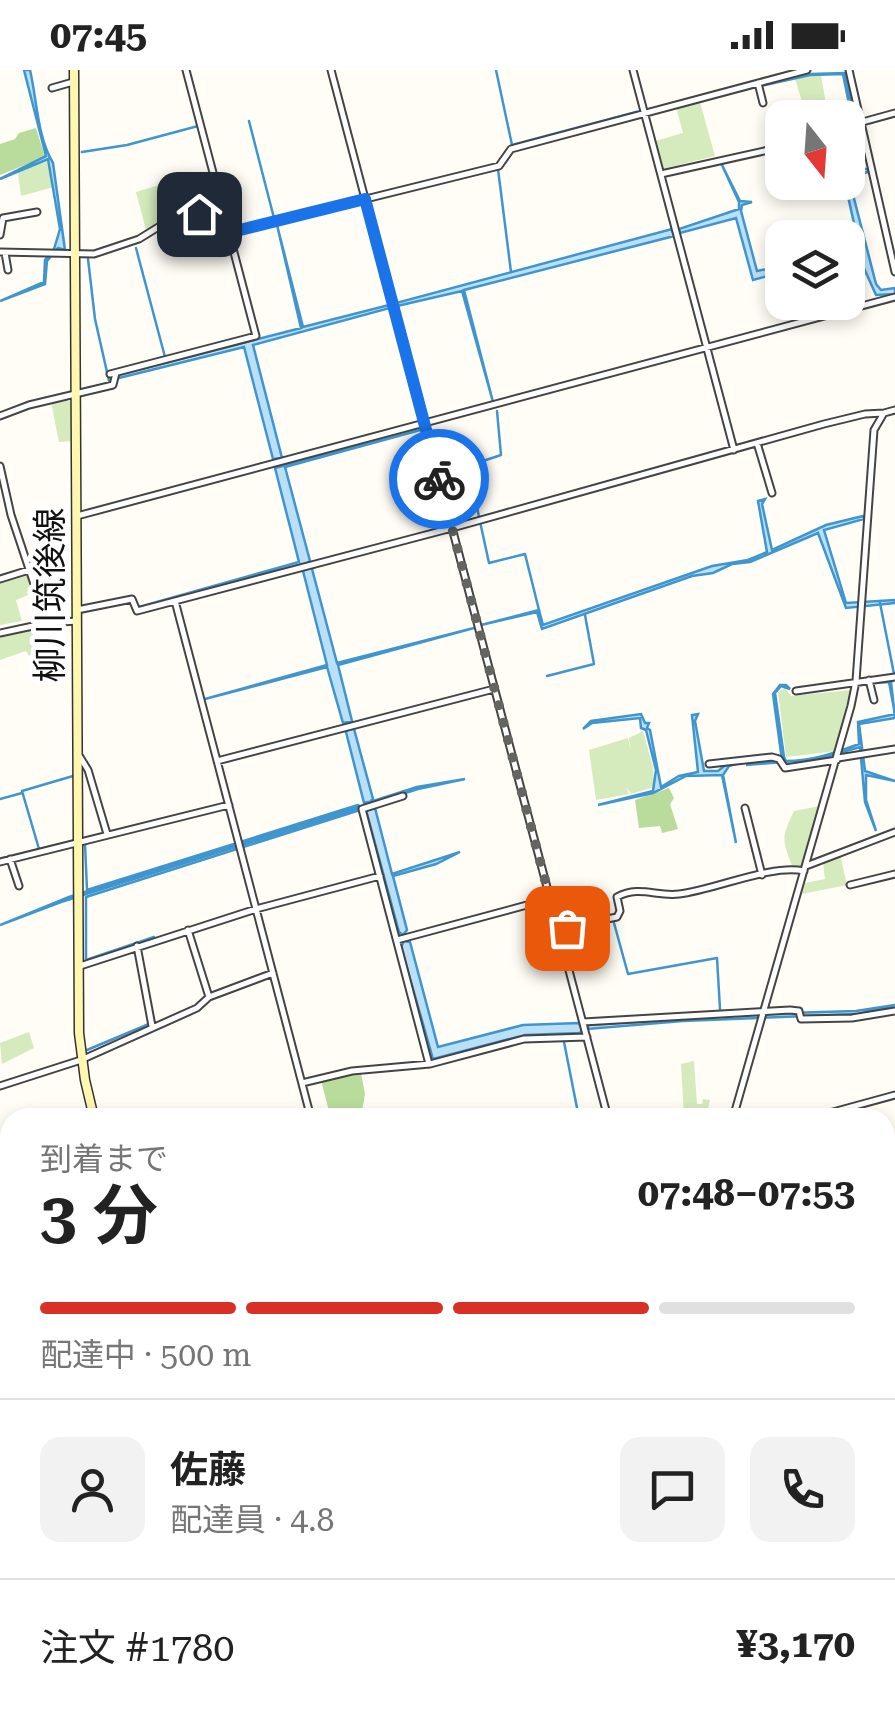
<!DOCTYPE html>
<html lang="ja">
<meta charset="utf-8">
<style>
body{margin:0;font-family:"Roboto Serif","Noto Sans JP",serif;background:#f2f2f2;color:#222;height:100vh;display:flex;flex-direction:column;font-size:38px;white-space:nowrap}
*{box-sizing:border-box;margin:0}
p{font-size:32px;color:#767676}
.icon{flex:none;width:55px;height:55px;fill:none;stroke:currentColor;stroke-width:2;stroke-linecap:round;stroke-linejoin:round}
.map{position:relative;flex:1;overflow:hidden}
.drawer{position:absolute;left:0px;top:1038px;width:895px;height:622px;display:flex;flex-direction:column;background:#fff;border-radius:30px 30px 0 0;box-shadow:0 5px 15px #0003}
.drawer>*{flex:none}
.needle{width:65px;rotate:163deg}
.buttons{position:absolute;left:765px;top:30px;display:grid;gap:20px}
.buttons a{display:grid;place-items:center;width:100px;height:100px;border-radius:20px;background:#fff;box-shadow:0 5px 15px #0003;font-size:50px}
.pin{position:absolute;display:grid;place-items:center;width:85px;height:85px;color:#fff;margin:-42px;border-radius:20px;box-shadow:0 5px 15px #0006}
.courier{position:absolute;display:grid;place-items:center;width:100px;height:100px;margin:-50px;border:8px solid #1a73e8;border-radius:50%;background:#fff;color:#222;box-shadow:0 2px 12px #0007}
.head em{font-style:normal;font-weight:700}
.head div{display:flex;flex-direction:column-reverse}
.head{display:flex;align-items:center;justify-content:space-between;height:170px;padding:0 40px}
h1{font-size:65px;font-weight:700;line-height:75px}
.bar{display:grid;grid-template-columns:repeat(4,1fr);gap:15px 10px;align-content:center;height:120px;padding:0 40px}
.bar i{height:12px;border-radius:8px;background:#e0e0e0}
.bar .on{background:#d93025}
.bar p{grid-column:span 4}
.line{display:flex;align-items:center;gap:25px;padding:0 40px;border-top:2px solid #e0e0e0}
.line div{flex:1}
.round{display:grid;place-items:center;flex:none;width:105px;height:105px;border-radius:20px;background:#f2f2f2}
.status{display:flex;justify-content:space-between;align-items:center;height:70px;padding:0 50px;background:#fff;direction:ltr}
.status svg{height:28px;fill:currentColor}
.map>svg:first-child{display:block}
</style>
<div class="status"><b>07:45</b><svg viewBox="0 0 49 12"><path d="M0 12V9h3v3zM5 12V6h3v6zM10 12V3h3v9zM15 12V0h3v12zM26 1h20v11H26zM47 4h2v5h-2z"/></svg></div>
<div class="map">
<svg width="895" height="1659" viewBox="0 0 895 1659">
<rect width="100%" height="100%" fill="#fffdf5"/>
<path fill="#d5ebbd" d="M 810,5 L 821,5 L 826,34 L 805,41 L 795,9 Z
M 700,32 L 715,86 L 662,99 L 655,71 L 683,63 L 676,37 Z
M 47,89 L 54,117 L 21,126 L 18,103 Z
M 173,106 L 176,117 L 170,121 L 176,149 L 146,160 L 136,122 L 169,112 L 168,107 Z
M 71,331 L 73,371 L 59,372 L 51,332 Z
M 23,504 L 27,504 L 33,523 L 16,530 L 22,551 L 0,555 L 0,511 Z
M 45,556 L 49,572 L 29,586 L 26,581 L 0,590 L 0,565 Z
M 785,618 L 791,626 L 851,620 L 837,681 L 786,687 L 778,622 Z
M 643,661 L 653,697 L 654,717 L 631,724 L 626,717 L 629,724 L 596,730 L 589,680 L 628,668 L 631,681 L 629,668 Z
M 820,736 L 802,798 L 793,798 C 781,768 782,767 794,741 Z
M 840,784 L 847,815 L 802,824 L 805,813 L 825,809 L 823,792 Z
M 29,962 L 34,978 L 2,994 L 0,973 Z
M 694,991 L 697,1034 L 702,1034 L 703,1029 L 710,1030 L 707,1044 L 684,1046 L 681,994 Z
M 201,1650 L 351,1650 L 293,1659 L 201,1659 Z"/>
<path fill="#b9dc9c" d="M 36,58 L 45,87 L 0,105 L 0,74 L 15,69 L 19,63 Z
M 669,718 L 674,728 L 670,734 L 678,759 L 662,763 L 660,756 L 639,758 L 635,730 Z
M 361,1003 L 365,1024 L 361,1047 L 326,1047 L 330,1045 L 321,1010 Z"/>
<path fill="#b9e0f7" stroke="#3f96cf" stroke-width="2.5" d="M 24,0 L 30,0 C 37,30 37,66 53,93 L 65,180 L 58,178 L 47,191 L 45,214 L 0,231 L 44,212 L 45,190 L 54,179 L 60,159 L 48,89 L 0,109 L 46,86 Z
M 845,3 L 864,98 L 870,101 L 849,109 L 876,214 L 881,220 L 895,218 L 895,224 L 876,225 L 858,185 L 848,186 L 848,179 L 858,171 L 845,113 L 848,112 L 848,106 L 862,99 L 843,4 L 810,5 L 761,16 L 811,4 Z
M 721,93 L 740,131 L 752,132 L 742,135 L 741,141 L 757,201 L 782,196 L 782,202 L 753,210 L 736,148 L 680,163 L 679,159 L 739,139 L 739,132 Z
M 277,155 L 303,257 L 389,235 L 390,238 L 253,275 L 282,388 L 273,389 L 244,277 L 119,308 L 118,305 L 301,258 Z
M 672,159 L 674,166 L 464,220 L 493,332 L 462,221 L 397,236 L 396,233 Z
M 424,359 L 285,397 L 310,491 L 307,493 L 139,537 L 299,492 L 275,398 Z
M 765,429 L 762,434 L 772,480 L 826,455 L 863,446 L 864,449 L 824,460 L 846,533 L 895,530 L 895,533 L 846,538 L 818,463 L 750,492 L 732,494 L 713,503 L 692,506 L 542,559 L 537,542 L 481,555 L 539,540 L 543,555 L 712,496 L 748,490 L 767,482 L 758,431 Z
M 309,498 L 312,499 L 337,593 L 474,558 L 338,595 L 352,651 L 343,653 L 327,597 L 205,629 L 327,595 L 303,501 Z
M 895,609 L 891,612 L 895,648 L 859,654 L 865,701 L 895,711 L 866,705 L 866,730 L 876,761 L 865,732 L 860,677 L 818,689 L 746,695 L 782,690 L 773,624 L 780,615 L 786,615 L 790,619 L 781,616 L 775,623 L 784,687 L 786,691 C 812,691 835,683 859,674 L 858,652 L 895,644 L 889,612 L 861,614 Z
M 641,644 L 645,653 L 649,653 L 647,658 L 650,660 L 661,717 L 679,706 L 698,702 L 692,645 L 698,644 L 695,651 L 704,701 L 718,701 L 727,694 L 740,693 L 729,696 L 723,705 L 736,773 L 722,705 L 686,706 L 653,723 L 598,735 L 653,721 L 656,700 L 646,660 L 641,658 L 640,648 L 592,653 L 583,659 L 591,651 Z
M 348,659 L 354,659 L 373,729 L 370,732 L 417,717 L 465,709 L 418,719 L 364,736 L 368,732 L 364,733 L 346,662 Z
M 359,736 L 360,738 L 61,832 L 0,855 L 69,827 Z
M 375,738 L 392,804 L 460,782 L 436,794 L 393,806 L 407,860 L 403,865 L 399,862 L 366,740 Z
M 404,871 L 410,872 L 438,977 L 523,955 L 579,953 L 582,960 L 580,963 L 525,965 L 433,989 L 401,877 Z
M 895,935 L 859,944 L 683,951 L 588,959 L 588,955 L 756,944 L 856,941 Z"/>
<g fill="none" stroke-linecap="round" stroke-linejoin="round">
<path stroke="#3f96cf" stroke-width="2.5" d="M 496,0 L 512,75 L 640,41
M 249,51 L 274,148
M 82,82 L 127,75 L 198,56
M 498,99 L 511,202
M 136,178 L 165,287
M 88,189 L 95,249 L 109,311
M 497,341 L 501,385 L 468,396 L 489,493 L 525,484 L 539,540
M 880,533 L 894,604
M 547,606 L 594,594 L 585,545
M 0,729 L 22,723
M 85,774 L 87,820 L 358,735
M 39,779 L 22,721 L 73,706 L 85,698
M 614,853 L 628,904 L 717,888 L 720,939
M 154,867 L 86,890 L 86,827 L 360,740
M 564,972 L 579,1048
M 87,980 L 149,954
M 885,1236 L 895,1235
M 384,1655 L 398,1653"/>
<defs>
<path id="minor" d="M 331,0 L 608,1048
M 633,0 L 734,380
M 849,0 L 895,202
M 758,13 L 763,33
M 52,18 L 73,12
M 848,56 L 895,43
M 661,104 L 782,77
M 228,163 L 499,96 L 511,79 L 807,0
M 0,165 L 3,148 L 37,142
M 0,182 L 94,184 L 139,169 L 160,156 L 221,134
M 5,183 L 8,200
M 110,304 L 256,266 L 186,0
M 0,346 L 29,335 L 113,315 L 116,303
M 757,373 L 772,423
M 0,396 L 11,445 L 47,553
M 77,446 L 895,227
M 0,509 L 29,500
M 175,531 L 311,1048
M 77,540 L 132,529 L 137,541 L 452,458 L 824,354 L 865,344 L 884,343
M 0,563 L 47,553 L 77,551
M 869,610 L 874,630
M 796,621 L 895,607
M 80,687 L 88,700 L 107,764
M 838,688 L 895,679
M 217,691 L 494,619
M 709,694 L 772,687 L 779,689 L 785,698 L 837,690
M 403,726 L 362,739 L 429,994
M 745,738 L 762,805
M 10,789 L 19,816
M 0,792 L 229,735
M 806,796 L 895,762
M 850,815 L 895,804
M 557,859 L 617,847 L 620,841 L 617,827 C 639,815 657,827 679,824 C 715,820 770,794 804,801
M 188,860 L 209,927
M 397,870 L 538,832 L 551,832
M 137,876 L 152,956
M 80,896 L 256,839 L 380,806
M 583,952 L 790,940 L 799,941 L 801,949 L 852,948 L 895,941
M 302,1013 L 352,1001 L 430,994 L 524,969 L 587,967
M 0,1016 L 81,990 L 197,938 L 209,927 L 273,903
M 733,1048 L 851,636 L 856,611 L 874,360 L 884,343 L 895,340
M 811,1048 L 895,1025
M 885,1233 L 895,1231
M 885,1328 L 895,1327
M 0,1403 L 7,1420
M 885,1403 L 895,1477
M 0,1529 L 10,1558
M 885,1540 L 895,1541
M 0,1574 L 10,1574
M 0,1604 L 10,1596
M 400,1650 L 401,1659
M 533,1650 L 535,1659
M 671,1650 L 676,1659
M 320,1659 L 380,1650"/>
<path id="secondary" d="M 74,0 L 79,963 L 85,1010 L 94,1048
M 885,1158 L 895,1152
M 0,1310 L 10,1315
M 808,1650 L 820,1659
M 175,1659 L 178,1650"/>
</defs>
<use href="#minor" stroke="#444" stroke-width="9"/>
<use href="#secondary" stroke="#333" stroke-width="11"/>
<use href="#minor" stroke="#fff" stroke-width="5"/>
<use href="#secondary" stroke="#fff6b0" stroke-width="8"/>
</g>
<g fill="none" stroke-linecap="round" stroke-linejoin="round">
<path stroke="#646461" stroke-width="10" stroke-dasharray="0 18" d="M 439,409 L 558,859 L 567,858"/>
<path stroke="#1a73e8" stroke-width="12" d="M 199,144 L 220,134 L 228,163 L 365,129 L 439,409"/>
</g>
<g text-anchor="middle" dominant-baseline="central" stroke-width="10" stroke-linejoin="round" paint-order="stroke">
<g font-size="35" fill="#111" stroke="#fff">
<text transform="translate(50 525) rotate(-90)">柳川筑後線</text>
</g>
</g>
</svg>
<div class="buttons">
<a><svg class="needle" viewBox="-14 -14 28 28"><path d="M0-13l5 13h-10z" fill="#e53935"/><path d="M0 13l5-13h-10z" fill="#767676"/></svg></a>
<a><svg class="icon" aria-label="layers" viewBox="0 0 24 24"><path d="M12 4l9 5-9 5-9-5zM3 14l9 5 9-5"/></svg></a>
</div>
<div class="pin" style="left:567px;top:858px;background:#ea580c"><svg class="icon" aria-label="bag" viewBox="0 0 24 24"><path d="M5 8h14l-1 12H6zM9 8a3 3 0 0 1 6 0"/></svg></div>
<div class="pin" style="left:199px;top:144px;background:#1f2937"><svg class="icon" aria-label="home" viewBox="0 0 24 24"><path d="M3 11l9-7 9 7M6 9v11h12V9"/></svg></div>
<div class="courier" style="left:439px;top:409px"><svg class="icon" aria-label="bike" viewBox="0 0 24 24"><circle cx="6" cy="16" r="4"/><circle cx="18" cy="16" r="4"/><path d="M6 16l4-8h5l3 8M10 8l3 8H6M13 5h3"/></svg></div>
<section class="drawer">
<div class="head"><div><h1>3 分</h1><p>到着まで</p></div><em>07:48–07:53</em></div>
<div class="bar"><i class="on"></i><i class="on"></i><i class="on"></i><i></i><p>配達中 · 500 m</p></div>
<div class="line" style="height:180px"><a class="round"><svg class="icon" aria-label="person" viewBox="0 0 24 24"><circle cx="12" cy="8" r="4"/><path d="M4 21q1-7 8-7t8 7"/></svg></a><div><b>佐藤</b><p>配達員 · 4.8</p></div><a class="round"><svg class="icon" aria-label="chat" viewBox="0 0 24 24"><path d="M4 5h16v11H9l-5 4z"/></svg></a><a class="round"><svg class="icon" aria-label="phone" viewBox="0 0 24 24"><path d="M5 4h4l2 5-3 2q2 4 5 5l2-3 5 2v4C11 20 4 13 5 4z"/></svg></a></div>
<div class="line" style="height:130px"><div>注文 #1780</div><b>¥3,170</b></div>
</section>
</div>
